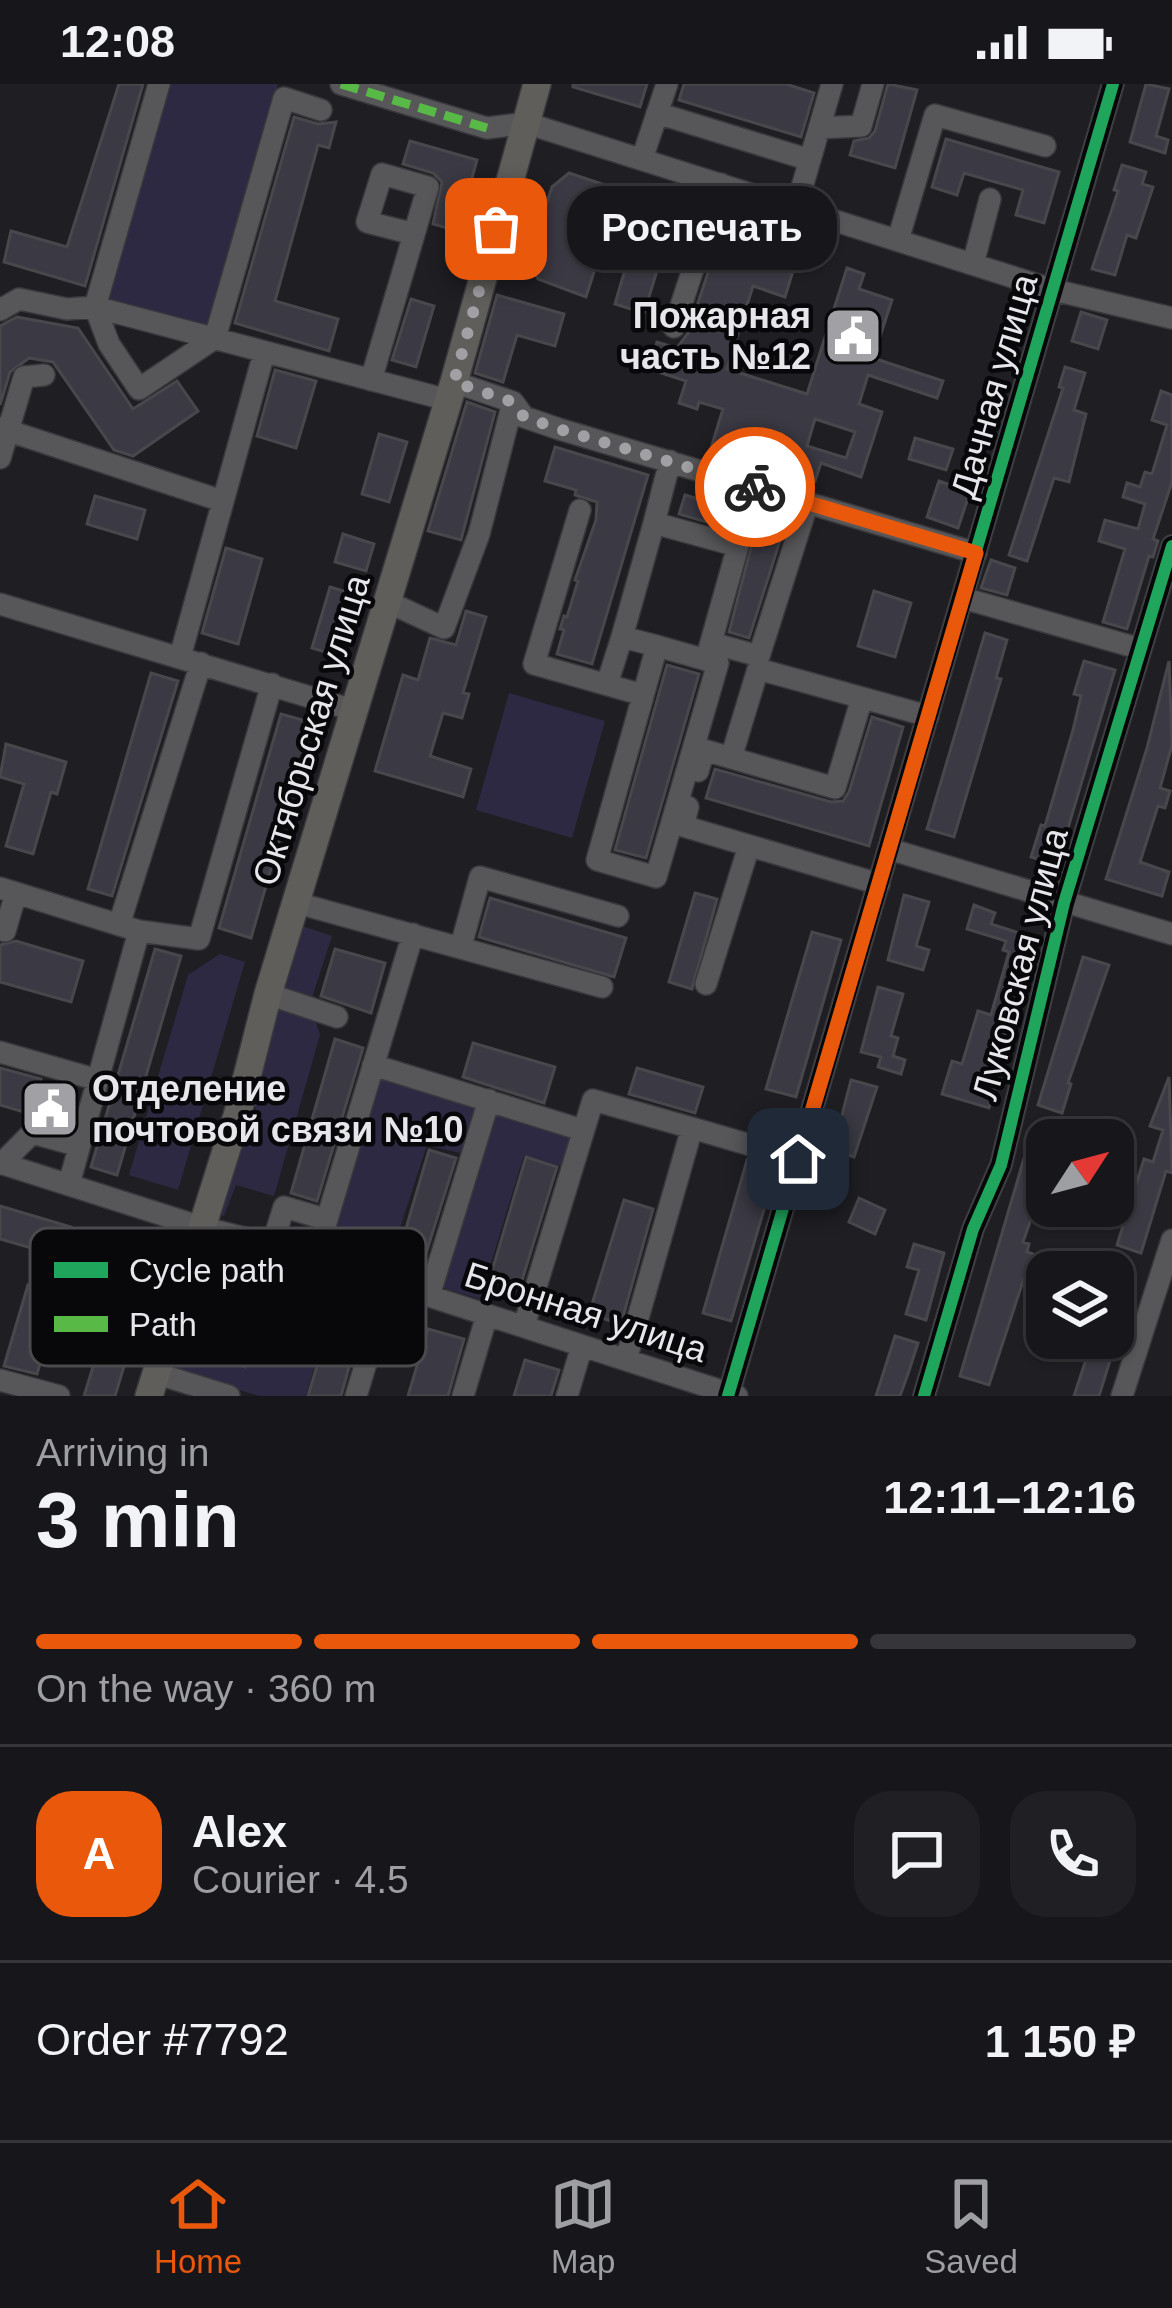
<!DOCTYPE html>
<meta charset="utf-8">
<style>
body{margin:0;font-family:Arial,sans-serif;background:#201f23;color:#f1f3f6;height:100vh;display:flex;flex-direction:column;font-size:45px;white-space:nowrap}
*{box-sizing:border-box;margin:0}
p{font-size:39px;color:#9e9fa2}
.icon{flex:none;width:66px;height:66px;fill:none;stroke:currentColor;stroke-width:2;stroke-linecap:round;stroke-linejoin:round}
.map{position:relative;height:1312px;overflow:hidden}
.sheet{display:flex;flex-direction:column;background:#17161a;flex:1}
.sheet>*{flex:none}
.needle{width:78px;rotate:54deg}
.fabs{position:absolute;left:1026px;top:1035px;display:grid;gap:24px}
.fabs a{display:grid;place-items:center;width:108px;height:108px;border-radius:24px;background:#17161a;box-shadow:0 3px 9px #0004,0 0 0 3px #363539;font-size:60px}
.pin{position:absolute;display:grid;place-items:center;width:102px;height:102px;color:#fff;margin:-51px;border-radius:24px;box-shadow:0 6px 18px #0006}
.courier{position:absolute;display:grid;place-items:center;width:120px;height:120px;margin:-60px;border:9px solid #ea580c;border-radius:50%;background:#fff;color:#222;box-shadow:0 3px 15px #0007}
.bubble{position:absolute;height:84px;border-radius:36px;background:#17161a;box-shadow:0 3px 9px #0004,0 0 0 3px #363539;font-size:39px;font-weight:600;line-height:84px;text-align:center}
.headline em{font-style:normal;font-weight:600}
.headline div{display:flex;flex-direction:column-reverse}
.headline{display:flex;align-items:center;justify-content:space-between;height:204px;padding:0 36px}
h1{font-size:78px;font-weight:600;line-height:90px}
.bar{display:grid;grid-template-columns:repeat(4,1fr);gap:18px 12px;align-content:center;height:144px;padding:0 36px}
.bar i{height:15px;border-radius:9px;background:#363539}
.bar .current{background:#ea580c}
.bar p{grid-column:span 4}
.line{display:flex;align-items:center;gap:30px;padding:0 36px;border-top:3px solid #363539}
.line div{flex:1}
.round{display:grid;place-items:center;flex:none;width:126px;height:126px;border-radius:36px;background:#201f23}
.status{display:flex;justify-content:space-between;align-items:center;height:84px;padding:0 60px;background:#17161a;direction:ltr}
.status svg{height:33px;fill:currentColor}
.dock{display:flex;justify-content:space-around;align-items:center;height:168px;border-top:3px solid #363539;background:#17161a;font-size:33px;color:#9e9fa2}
.dock a{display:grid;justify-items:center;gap:6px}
.dock .current{color:#ea580c}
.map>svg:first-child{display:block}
</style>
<div class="status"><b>12:08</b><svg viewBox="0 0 49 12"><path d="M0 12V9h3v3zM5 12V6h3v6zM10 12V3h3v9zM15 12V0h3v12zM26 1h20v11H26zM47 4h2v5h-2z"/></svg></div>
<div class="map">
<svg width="1172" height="1312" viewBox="0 0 1172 1312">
<rect width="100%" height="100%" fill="#1f1e23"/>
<path fill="#2e2943" d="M 169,0 L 278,0 L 208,244 L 108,215 Z
M 509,609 L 605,637 L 572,754 L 476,726 Z
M 296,840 L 332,852 L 310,920 L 320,951 L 274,1112 L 236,1101 L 224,1132 L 211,1128 L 233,1055 L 249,1048 L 256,1025 L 247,1010 Z
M 220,870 L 245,878 L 178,1106 L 129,1091 L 188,891 Z
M 379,991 L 476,1022 L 460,1069 L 427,1061 L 387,1184 L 327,1166 Z
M 494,1025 L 574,1049 L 564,1083 L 524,1071 L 480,1215 L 440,1203 Z
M 217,1158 L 375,1207 L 364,1241 L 329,1232 L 306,1312 L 259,1312 L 177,1288 Z"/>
<path fill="#3b3943" stroke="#48474b" stroke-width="3" fill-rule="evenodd" d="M 119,0 L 143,0 L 85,202 L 4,178 L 11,147 L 67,163 Z
M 573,0 L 647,0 L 640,23 L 573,3 Z
M 684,0 L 786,0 L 814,9 L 801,53 L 679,16 Z
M 888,0 L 917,6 L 895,84 L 850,71 L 854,57 L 869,54 L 875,47 Z
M 1146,0 L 1169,5 L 1156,52 L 1168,56 L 1165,69 L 1130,58 Z
M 294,33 L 318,40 L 336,38 L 329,64 L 318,61 L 275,217 L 338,235 L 329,267 L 235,239 Z
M 946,55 L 1059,88 L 1044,139 L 1016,131 L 1023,106 L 964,89 L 957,111 L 932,103 Z
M 410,57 L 477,76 L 457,147 L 433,140 L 442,98 L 433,89 L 403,80 Z
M 1122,81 L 1146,88 L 1142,100 L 1153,103 L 1136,154 L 1127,151 L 1115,191 L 1092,185 L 1118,107 L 1114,106 Z
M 569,89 L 620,106 L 586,213 L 538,195 L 528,176 L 552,103 Z
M 645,116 L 676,125 L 644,229 L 615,220 Z
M 724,140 L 800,164 L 785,213 L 753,202 L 727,285 L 807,310 L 847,184 L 864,190 L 859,205 L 892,216 L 873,274 L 943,297 L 937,314 L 868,291 L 859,320 L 882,328 L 861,393 L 821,379 L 815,397 L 711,364 L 723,325 L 699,318 L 697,325 L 679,319 L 686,297 L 649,285 L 657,258 L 677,264 L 688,249 ZM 815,335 L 855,348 L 846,374 L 807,362 Z
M 497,211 L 564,230 L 555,262 L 517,251 L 503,298 L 475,289 Z
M 411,215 L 434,222 L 416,283 L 392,276 Z
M 1081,228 L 1107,236 L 1098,265 L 1072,257 Z
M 17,233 L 78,244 L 133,325 L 177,297 L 198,327 L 133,372 L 114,366 L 53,278 L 29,274 L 10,288 L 0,321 L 0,242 Z
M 1065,283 L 1085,289 L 1074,326 L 1086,330 L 1069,398 L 1054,394 L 1027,477 L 1009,471 L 1063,304 L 1059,303 Z
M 275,286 L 316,297 L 296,364 L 257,352 Z
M 1161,307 L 1172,311 L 1172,398 L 1153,455 L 1158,457 L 1153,473 L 1149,472 L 1127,545 L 1103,538 L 1125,465 L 1099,457 L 1105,436 L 1138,445 L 1145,420 L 1123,413 L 1127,399 L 1140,403 L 1145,388 L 1152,390 L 1167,341 L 1152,336 Z
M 467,318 L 495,328 L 461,456 L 428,447 Z
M 379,350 L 407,358 L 389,418 L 362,410 Z
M 915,354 L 953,365 L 946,386 L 909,375 Z
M 555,363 L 648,391 L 592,580 L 557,570 L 564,546 L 560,545 L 564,532 L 567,533 L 578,497 L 575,496 L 596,436 L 597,418 L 575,411 L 576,406 L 545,397 Z
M 939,397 L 970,408 L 958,444 L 927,433 Z
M 685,411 L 785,441 L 749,554 L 729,548 L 753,456 L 742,448 L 679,430 Z
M 95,412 L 145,426 L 137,455 L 87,440 Z
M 343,450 L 374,460 L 366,487 L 335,478 Z
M 226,464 L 262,475 L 238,560 L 202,549 Z
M 991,476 L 1015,484 L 1007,511 L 981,504 Z
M 330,503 L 357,511 L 339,572 L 312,564 Z
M 874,507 L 911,519 L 895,573 L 858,562 Z
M 466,527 L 486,533 L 463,609 L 469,610 L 462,634 L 443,629 L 430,672 L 471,685 L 463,713 L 375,687 L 403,591 L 418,596 L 430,554 L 456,561 Z
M 985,549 L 1007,556 L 996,594 L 1001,595 L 954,753 L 927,745 Z
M 1084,577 L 1115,586 L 1057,781 L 1031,773 L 1041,741 L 1045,742 L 1073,646 L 1081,612 L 1074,610 Z
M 1169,577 L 1172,661 L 1160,704 L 1170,707 L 1165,724 L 1158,722 L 1140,778 L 1169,788 L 1162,812 L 1106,795 L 1147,664 Z
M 667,581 L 699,590 L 646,774 L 615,766 Z
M 151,589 L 178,597 L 112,812 L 88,805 Z
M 281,630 L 313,639 L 251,854 L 219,844 Z
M 872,633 L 903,643 L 869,762 L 706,714 L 715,685 L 831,718 L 843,717 L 849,708 Z
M 6,660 L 66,678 L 57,710 L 51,708 L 33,770 L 6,762 L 24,700 L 0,693 Z
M 695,809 L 717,815 L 692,905 L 669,898 Z
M 904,811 L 929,818 L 916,862 L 929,866 L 923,886 L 888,876 Z
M 490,814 L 626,854 L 614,893 L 479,853 Z
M 974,821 L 995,829 L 991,840 L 1035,854 L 1026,887 L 1030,889 L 1022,918 L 1015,916 L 994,989 L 999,990 L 989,1024 L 942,1010 L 952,977 L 962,980 L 978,927 L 991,931 L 1009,868 L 1003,866 L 1006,857 L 967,845 Z
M 812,848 L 841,856 L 796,1013 L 766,1005 Z
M 16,857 L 83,877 L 71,918 L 0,898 L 0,861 Z
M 155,865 L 181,872 L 117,1091 L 91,1083 Z
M 335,865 L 385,879 L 371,929 L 321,912 Z
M 1083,873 L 1109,881 L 1068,999 L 1071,1000 L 1062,1029 L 1038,1021 Z
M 878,903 L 903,910 L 891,952 L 898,954 L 893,972 L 905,976 L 901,990 L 878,983 L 881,973 L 861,968 Z
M 335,955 L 363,964 L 317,1117 L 291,1109 Z
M 473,959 L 555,983 L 544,1019 L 463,993 Z
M 0,984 L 41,995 L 39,1003 L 71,1012 L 62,1042 L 30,1034 L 31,1030 L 0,1021 Z
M 637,984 L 703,1003 L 695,1029 L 629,1010 Z
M 1169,993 L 1172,1089 L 1166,1087 L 1141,1169 L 1117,1161 L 1144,1075 L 1153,1078 L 1163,1046 L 1150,1042 Z
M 851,996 L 877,1003 L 854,1073 L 833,1066 Z
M 1030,1054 L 1047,1060 L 1047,1090 L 1023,1158 L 1029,1160 L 1027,1168 L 1045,1174 L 1039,1192 L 1026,1188 L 989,1301 L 960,1292 Z
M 429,1066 L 456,1074 L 422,1182 L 397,1175 Z
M 526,1073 L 557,1083 L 519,1206 L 489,1197 Z
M 747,1076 L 776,1085 L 731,1237 L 703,1229 Z
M 859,1114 L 885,1126 L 875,1150 L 849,1138 Z
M 624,1116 L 653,1125 L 621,1240 L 589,1230 Z
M 0,1122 L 71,1143 L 62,1173 L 0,1155 Z
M 914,1160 L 944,1169 L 926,1236 L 906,1230 L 919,1186 L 907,1183 Z
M 238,1185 L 271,1194 L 245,1283 L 212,1273 L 219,1249 L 210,1247 L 218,1219 L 227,1222 Z
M 28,1201 L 60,1211 L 37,1290 L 4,1282 Z
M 331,1235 L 360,1244 L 341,1312 L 308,1312 Z
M 428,1245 L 464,1255 L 448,1312 L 408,1312 Z
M 895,1252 L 918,1259 L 909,1287 L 900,1312 L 876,1312 Z
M 1093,1254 L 1117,1254 L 1099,1312 L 1074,1312 Z
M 97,1270 L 125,1279 L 115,1312 L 84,1312 Z
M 525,1276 L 559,1286 L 551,1312 L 514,1312 Z"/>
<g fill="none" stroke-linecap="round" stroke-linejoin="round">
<defs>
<path id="minor" d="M 341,0 L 487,44 L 526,39 L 1054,206 L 1172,234
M 657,29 L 810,76
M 819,44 L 861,42 L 873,0
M 642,75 L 667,0
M 796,124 L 832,0
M 898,156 L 935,31 L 1045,62
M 973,180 L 990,115
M 95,223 L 109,260 L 139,305 L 215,254 L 284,14 L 321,26
M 95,223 L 159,0
M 0,226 L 19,215 L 67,225 L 95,223 L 448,316
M 674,243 L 721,100
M 371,296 L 428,103 L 382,90 L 367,138 L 414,150
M 454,298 L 513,318 L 524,333 L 559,345 L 976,469
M 0,344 L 222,417
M 0,374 L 24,293 L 44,291
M 670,377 L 654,439 L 738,462 L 706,576 L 657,562 L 597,776 L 656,793 L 718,579 L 706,576
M 580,426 L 534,580 L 643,611
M 654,439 L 622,553 L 657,562
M 963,514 L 1141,565
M 388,518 L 444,544 L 479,450 L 513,318
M 0,520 L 353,626
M 712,559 L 759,572 L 808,418
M 180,573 L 264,269
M 607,600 L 622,553
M 731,674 L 758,585 L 928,632
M 698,687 L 704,666 L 835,704 L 862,614
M 688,723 L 683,742 L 879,800
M 889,765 L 1172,850
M 0,804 L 139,847 L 69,1100
M 297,819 L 602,903
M 119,841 L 201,579
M 5,847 L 16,809
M 139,847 L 199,855 L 272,600
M 461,862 L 480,793 L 618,832
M 706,900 L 749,762
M 268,910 L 337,933
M 0,968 L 98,996
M 373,981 L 582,1046
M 692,1044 L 798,1075
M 0,1079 L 201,1143 L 272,1161 L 737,1312
M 1,1080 L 32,1049 L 79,1062
M 272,1161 L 284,1123 L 315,1132
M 315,1175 L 413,850
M 429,1212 L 489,1016
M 524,1242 L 593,1016 L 692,1044 L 626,1276
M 155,1289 L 229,1312
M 0,1296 L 59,1312
M 356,1312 L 390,1199
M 463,1312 L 487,1231
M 567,1312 L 582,1262
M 728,1312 L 1113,0
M 924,1312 L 973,1145 L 1001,1081 L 1064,819 L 1172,462
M 1122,1312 L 1172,1156"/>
<path id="major" d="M 149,1312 L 237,1032 L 268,910 L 454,298 L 537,0"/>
</defs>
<use href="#minor" stroke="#39383c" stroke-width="24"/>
<use href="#major" stroke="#39383c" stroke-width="30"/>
<use href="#minor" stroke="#57575a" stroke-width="21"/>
<use href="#major" stroke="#605e5a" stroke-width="27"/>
<path stroke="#58b947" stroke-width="9" stroke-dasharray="18 9" stroke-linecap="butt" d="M 341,0 L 487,44"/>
<defs>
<path id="cycleway" d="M 728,1312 L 1113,0
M 924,1312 L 973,1145 L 1001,1081 L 1064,819 L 1172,462"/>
</defs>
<use href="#cycleway" stroke="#08080a" stroke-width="20"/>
<use href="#cycleway" stroke="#20a55d" stroke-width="12"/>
</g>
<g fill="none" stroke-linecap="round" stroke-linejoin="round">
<path stroke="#a0a0a5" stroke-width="12" stroke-dasharray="0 21.6" d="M 496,145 L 454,298 L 513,318 L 524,333 L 559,345 L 755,403"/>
<path stroke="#ea580c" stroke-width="15" d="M 755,403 L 976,469 L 798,1075"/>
</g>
<defs>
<symbol id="civic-square" viewBox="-11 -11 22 22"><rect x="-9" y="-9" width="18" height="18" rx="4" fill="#a0a0a5" stroke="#08080a"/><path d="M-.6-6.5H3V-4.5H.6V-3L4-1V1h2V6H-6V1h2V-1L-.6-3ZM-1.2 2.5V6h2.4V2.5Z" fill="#fff"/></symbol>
</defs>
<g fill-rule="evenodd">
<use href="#civic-square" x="820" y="219" width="66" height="66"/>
<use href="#civic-square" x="17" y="992" width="66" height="66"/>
</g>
<g text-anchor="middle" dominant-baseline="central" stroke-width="9" stroke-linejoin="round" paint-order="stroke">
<g font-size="36" font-weight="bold" fill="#e6e6eb" stroke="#08080a" text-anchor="end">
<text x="811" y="231">Пожарная<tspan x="811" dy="41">часть №12</tspan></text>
<text x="92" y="1004" text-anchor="start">Отделение<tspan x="92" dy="41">почтовой связи №10</tspan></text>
</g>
<g font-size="36" fill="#e6e6eb" stroke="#08080a">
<text transform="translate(994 302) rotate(-74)">Дачная улица</text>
<text transform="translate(311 646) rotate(-73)">Октябрьская улица</text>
<text transform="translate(1020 880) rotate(-75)">Луковская улица</text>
<text transform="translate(586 1228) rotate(18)">Бронная улица</text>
</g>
</g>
<rect x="30" y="1144" width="396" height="138" rx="18" fill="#08080a" stroke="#4b4b4e" stroke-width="3"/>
<rect x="54" y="1178" width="54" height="16" fill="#20a55d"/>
<rect x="54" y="1232" width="54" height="16" fill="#58b947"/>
<g font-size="33" fill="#e6e6eb">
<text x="129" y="1198">Cycle path</text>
<text x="129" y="1252">Path</text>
</g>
</svg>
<div class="fabs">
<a><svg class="needle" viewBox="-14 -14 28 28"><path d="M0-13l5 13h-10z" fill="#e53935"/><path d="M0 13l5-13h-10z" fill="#9e9fa2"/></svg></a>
<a><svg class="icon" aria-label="layers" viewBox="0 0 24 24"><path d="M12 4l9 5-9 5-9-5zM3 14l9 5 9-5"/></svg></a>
</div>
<div class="pin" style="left:496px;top:145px;background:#ea580c"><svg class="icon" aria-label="bag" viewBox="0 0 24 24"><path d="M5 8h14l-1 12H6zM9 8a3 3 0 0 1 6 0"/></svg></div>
<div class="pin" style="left:798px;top:1075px;background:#1f2937"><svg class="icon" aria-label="home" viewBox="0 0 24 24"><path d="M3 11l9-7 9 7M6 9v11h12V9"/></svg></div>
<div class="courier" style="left:755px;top:403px"><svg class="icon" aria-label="bike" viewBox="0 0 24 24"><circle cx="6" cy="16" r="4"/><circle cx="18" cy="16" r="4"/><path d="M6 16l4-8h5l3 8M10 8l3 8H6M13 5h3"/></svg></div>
<div class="bubble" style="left:567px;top:102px;width:270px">Роспечать</div>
</div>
<section class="sheet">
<div class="headline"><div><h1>3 min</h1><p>Arriving in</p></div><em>12:11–12:16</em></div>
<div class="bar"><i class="current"></i><i class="current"></i><i class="current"></i><i></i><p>On the way · 360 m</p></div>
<div class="line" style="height:216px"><b class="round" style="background:#ea580c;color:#fff">A</b><div><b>Alex</b><p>Courier · 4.5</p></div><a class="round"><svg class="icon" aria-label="chat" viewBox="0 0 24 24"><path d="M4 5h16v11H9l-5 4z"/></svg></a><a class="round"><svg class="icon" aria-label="phone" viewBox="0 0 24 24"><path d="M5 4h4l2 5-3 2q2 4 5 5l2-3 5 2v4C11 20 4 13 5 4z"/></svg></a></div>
<div class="line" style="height:156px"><div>Order #7792</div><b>1 150 ₽</b></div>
</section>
<nav class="dock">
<a class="current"><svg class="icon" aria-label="home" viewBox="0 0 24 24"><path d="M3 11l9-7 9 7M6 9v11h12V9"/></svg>Home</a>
<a><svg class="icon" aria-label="map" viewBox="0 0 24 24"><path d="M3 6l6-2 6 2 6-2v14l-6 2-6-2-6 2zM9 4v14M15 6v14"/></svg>Map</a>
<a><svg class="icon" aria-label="saved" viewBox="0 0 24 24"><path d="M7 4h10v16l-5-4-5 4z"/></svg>Saved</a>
</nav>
